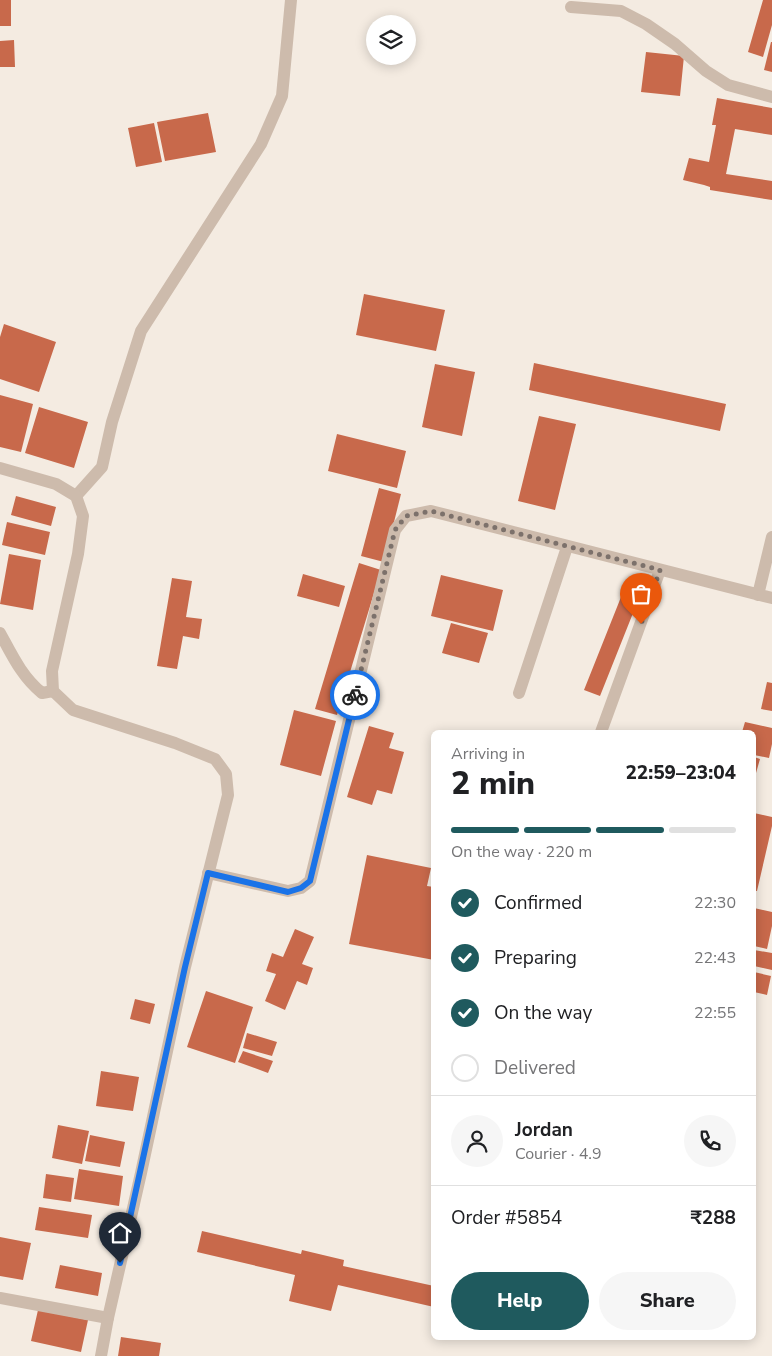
<!DOCTYPE html>
<meta charset="utf-8">
<style>
body{margin:0;font-family:"Nunito Sans",sans-serif;background:#f6f6f6;color:#202124;height:100vh;display:flex;flex-direction:column;font-size:19px;white-space:nowrap}
*{box-sizing:border-box;margin:0}
p{font-size:16px;color:#757577}
.icon{flex:none;width:28px;height:28px;fill:none;stroke:currentColor;stroke-width:2;stroke-linecap:round;stroke-linejoin:round}
.map{position:relative;flex:1;overflow:hidden}
.side{position:absolute;left:431px;top:730px;width:325px;height:610px;display:flex;flex-direction:column;background:#fff;border-radius:8px;box-shadow:0 2px 12px #0003}
.side>*{flex:none}
.controls{position:absolute;left:366px;top:15px;display:grid;gap:10px}
.controls a{display:grid;place-items:center;width:50px;height:50px;border-radius:50%;background:#fff;box-shadow:0 2px 12px #0003;font-size:25px}
.pin{position:absolute;display:grid;place-items:center;width:42px;height:42px;color:#fff;margin:-51px -21px;border-radius:50% 50% 50% 0;rotate:-45deg;box-shadow:0 0 5px #0007}
.pin .icon{rotate:45deg}
.courier{position:absolute;display:grid;place-items:center;width:50px;height:50px;margin:-25px;border:4px solid #1a73e8;border-radius:50%;background:#fff;color:#222;box-shadow:0 1px 6px #0007}
.summary em{font-style:normal;font-weight:800}
.summary div{display:flex;flex-direction:column-reverse}
.summary{display:flex;align-items:center;justify-content:space-between;height:85px;padding:0 20px}
h1{font-size:32px;font-weight:800;line-height:38px}
.bar{display:grid;grid-template-columns:repeat(4,1fr);gap:8px 5px;align-content:center;height:60px;padding:0 20px}
.bar i{height:6px;border-radius:4px;background:#e0e0e0}
.bar .current{background:#1f5a5e}
.bar p{grid-column:span 4}
.line{display:flex;align-items:center;gap:12px;padding:0 20px;border-top:1px solid #e0e0e0}
.line div{flex:1}
.round{display:grid;place-items:center;flex:none;width:52px;height:52px;border-radius:26px;background:#f6f6f6}
ol{padding:0 20px;list-style:none}
li{display:flex;align-items:center;gap:15px;height:55px}
li p{margin-inline-start:auto}
li .icon{padding:5px;border-radius:50%;background:#1f5a5e;color:#fff;stroke-width:4}
li:last-child{color:#757577}
li i{width:28px;height:28px;border:2px solid #e0e0e0;border-radius:50%}
.primary-button{display:flex;gap:10px;margin-top:auto;padding:10px 20px}
.primary-button a{flex:1;height:58px;border-radius:30px;background:#1f5a5e;color:#fff;font-size:20px;font-weight:800;line-height:58px;text-align:center}
.primary-button a+a{background:#f6f6f6;color:#202124}
.map>svg:first-child{display:block}
</style>
<div class="map">
<svg width="772" height="1356" viewBox="0 0 772 1356">
<rect width="100%" height="100%" fill="#f4ebe1"/>
<path fill="#c8694b" d="M 0,0 L 11,0 L 11,26 L 0,26 Z
M 763,0 L 772,0 L 772,25 L 763,57 L 748,52 Z
M 14,40 L 15,67 L 0,67 L 0,41 Z
M 771,42 L 772,42 L 772,72 L 764,70 Z
M 646,52 L 684,56 L 680,96 L 641,92 Z
M 717,98 L 772,108 L 772,135 L 735,129 L 726,174 L 772,181 L 772,200 L 710,190 L 710,187 L 704,185 L 683,180 L 689,158 L 709,162 L 716,125 L 712,125 Z
M 208,113 L 216,152 L 165,161 L 157,122 Z
M 154,123 L 162,162 L 136,167 L 128,128 Z
M 364,294 L 445,310 L 436,351 L 356,335 Z
M 4,324 L 56,342 L 39,392 L 0,379 L 0,337 Z
M 534,363 L 726,404 L 720,431 L 529,390 Z
M 435,364 L 475,372 L 462,436 L 422,427 Z
M 0,395 L 33,404 L 21,452 L 0,447 Z
M 39,407 L 88,422 L 74,468 L 25,453 Z
M 539,416 L 576,424 L 555,510 L 518,501 Z
M 337,434 L 406,451 L 397,488 L 328,471 Z
M 379,488 L 401,494 L 384,562 L 361,556 Z
M 16,496 L 56,507 L 51,526 L 11,515 Z
M 7,522 L 50,532 L 45,555 L 2,545 Z
M 9,554 L 41,560 L 33,610 L 0,604 Z
M 359,563 L 381,570 L 337,715 L 315,709 Z
M 303,574 L 345,586 L 339,607 L 297,596 Z
M 441,575 L 503,590 L 493,631 L 431,616 Z
M 172,578 L 192,581 L 186,617 L 202,619 L 199,639 L 183,636 L 177,669 L 157,666 Z
M 627,582 L 643,588 L 600,696 L 584,690 Z
M 451,623 L 488,633 L 479,663 L 442,653 Z
M 767,682 L 772,683 L 772,711 L 761,709 Z
M 294,710 L 336,721 L 321,776 L 280,765 Z
M 745,722 L 772,728 L 772,744 L 769,758 L 754,755 L 754,732 L 742,732 Z
M 369,726 L 394,733 L 389,748 L 404,752 L 392,794 L 377,790 L 372,805 L 347,797 Z
M 754,757 L 760,759 L 756,773 L 754,772 Z
M 754,813 L 772,817 L 772,826 L 757,891 L 754,891 Z
M 367,855 L 431,868 L 427,886 L 434,887 L 434,960 L 349,944 Z
M 754,908 L 772,912 L 772,926 L 767,949 L 754,946 Z
M 295,929 L 314,937 L 302,964 L 313,968 L 307,985 L 297,981 L 285,1010 L 265,1001 L 276,974 L 266,971 L 272,953 L 283,957 Z
M 754,950 L 772,953 L 772,970 L 754,966 Z
M 754,972 L 771,976 L 767,995 L 754,992 Z
M 206,991 L 253,1007 L 235,1063 L 187,1047 Z
M 135,999 L 155,1004 L 150,1024 L 130,1019 Z
M 247,1033 L 277,1042 L 272,1056 L 243,1048 Z
M 243,1051 L 273,1061 L 268,1073 L 238,1062 Z
M 101,1071 L 139,1077 L 133,1111 L 96,1106 Z
M 58,1125 L 89,1131 L 82,1164 L 52,1158 Z
M 90,1135 L 125,1142 L 120,1167 L 85,1161 Z
M 79,1169 L 123,1176 L 119,1206 L 74,1199 Z
M 46,1174 L 74,1178 L 71,1202 L 43,1198 Z
M 39,1207 L 92,1215 L 88,1238 L 35,1230 Z
M 202,1231 L 301,1254 L 302,1250 L 344,1260 L 343,1266 L 434,1286 L 434,1307 L 338,1285 L 331,1311 L 289,1301 L 295,1275 L 197,1252 Z
M 0,1237 L 31,1243 L 23,1280 L 0,1276 Z
M 60,1265 L 102,1273 L 98,1296 L 55,1288 Z
M 38,1310 L 88,1320 L 81,1352 L 31,1341 Z
M 121,1337 L 161,1343 L 159,1356 L 118,1356 Z"/>
<g fill="none" stroke-linecap="round" stroke-linejoin="round">
<path stroke="#cdbbac" stroke-width="12" d="M 571,7 L 621,11 L 646,24 L 675,44 L 706,71 L 728,85 L 772,97
M 76,496 L 102,467 L 112,422 L 141,331 L 261,144 L 282,96 L 291,0
M 758,595 L 772,537
M 0,633 C 12,655 22,677 42,693 L 53,691
M 519,693 L 567,547
M 601,732 L 660,570
M 208,873 L 288,891 L 301,888 L 310,881 L 395,530 L 406,516 L 431,511 L 772,598
M 0,1298 L 108,1318"/>
<path stroke="#cdbbac" stroke-width="12" d="M 0,468 L 56,484 L 76,496 L 83,516 L 78,554 L 52,671 L 53,691 L 73,710 L 175,743 L 215,759 L 226,774 L 228,795 L 185,967 L 141,1173 L 108,1318 L 101,1356"/>
</g>
<g fill="none" stroke-linecap="round" stroke-linejoin="round">
<path stroke="#7c716b" stroke-width="5" stroke-dasharray="0 9" d="M 355,695 L 395,530 L 406,516 L 431,511 L 660,570 L 641,624"/>
<path stroke="#1a73e8" stroke-width="6" d="M 120,1263 L 185,967 L 208,873 L 288,892 L 301,888 L 310,881 L 355,695"/>
</g>
</svg>
<div class="controls">
<a><svg class="icon" aria-label="layers" viewBox="0 0 24 24"><path d="M12 4l9 5-9 5-9-5zM3 14l9 5 9-5"/></svg></a>
</div>
<div class="pin" style="left:641px;top:624px;background:#ea580c"><svg class="icon" aria-label="bag" viewBox="0 0 24 24"><path d="M5 8h14l-1 12H6zM9 8a3 3 0 0 1 6 0"/></svg></div>
<div class="pin" style="left:120px;top:1263px;background:#1f2937"><svg class="icon" aria-label="home" viewBox="0 0 24 24"><path d="M3 11l9-7 9 7M6 9v11h12V9"/></svg></div>
<div class="courier" style="left:355px;top:695px"><svg class="icon" aria-label="bike" viewBox="0 0 24 24"><circle cx="6" cy="16" r="4"/><circle cx="18" cy="16" r="4"/><path d="M6 16l4-8h5l3 8M10 8l3 8H6M13 5h3"/></svg></div>
<section class="side">
<div class="summary"><div><h1>2 min</h1><p>Arriving in</p></div><em>22:59–23:04</em></div>
<div class="bar"><i class="current"></i><i class="current"></i><i class="current"></i><i></i><p>On the way · 220 m</p></div>
<ol>
<li><svg class="icon" aria-label="check" viewBox="0 0 24 24"><path d="M5 12l5 5 9-10"/></svg>Confirmed<p>22:30</p></li>
<li><svg class="icon" aria-label="check" viewBox="0 0 24 24"><path d="M5 12l5 5 9-10"/></svg>Preparing<p>22:43</p></li>
<li><svg class="icon" aria-label="check" viewBox="0 0 24 24"><path d="M5 12l5 5 9-10"/></svg>On the way<p>22:55</p></li>
<li><i></i>Delivered</li>
</ol>
<div class="line" style="height:90px"><a class="round"><svg class="icon" aria-label="person" viewBox="0 0 24 24"><circle cx="12" cy="8" r="4"/><path d="M4 21q1-7 8-7t8 7"/></svg></a><div><b>Jordan</b><p>Courier · 4.9</p></div><a class="round"><svg class="icon" aria-label="phone" viewBox="0 0 24 24"><path d="M5 4h4l2 5-3 2q2 4 5 5l2-3 5 2v4C11 20 4 13 5 4z"/></svg></a></div>
<div class="line" style="height:65px"><div>Order #5854</div><b>₹288</b></div>
<div class="primary-button"><a>Help</a><a>Share</a></div>
</section>
</div>
